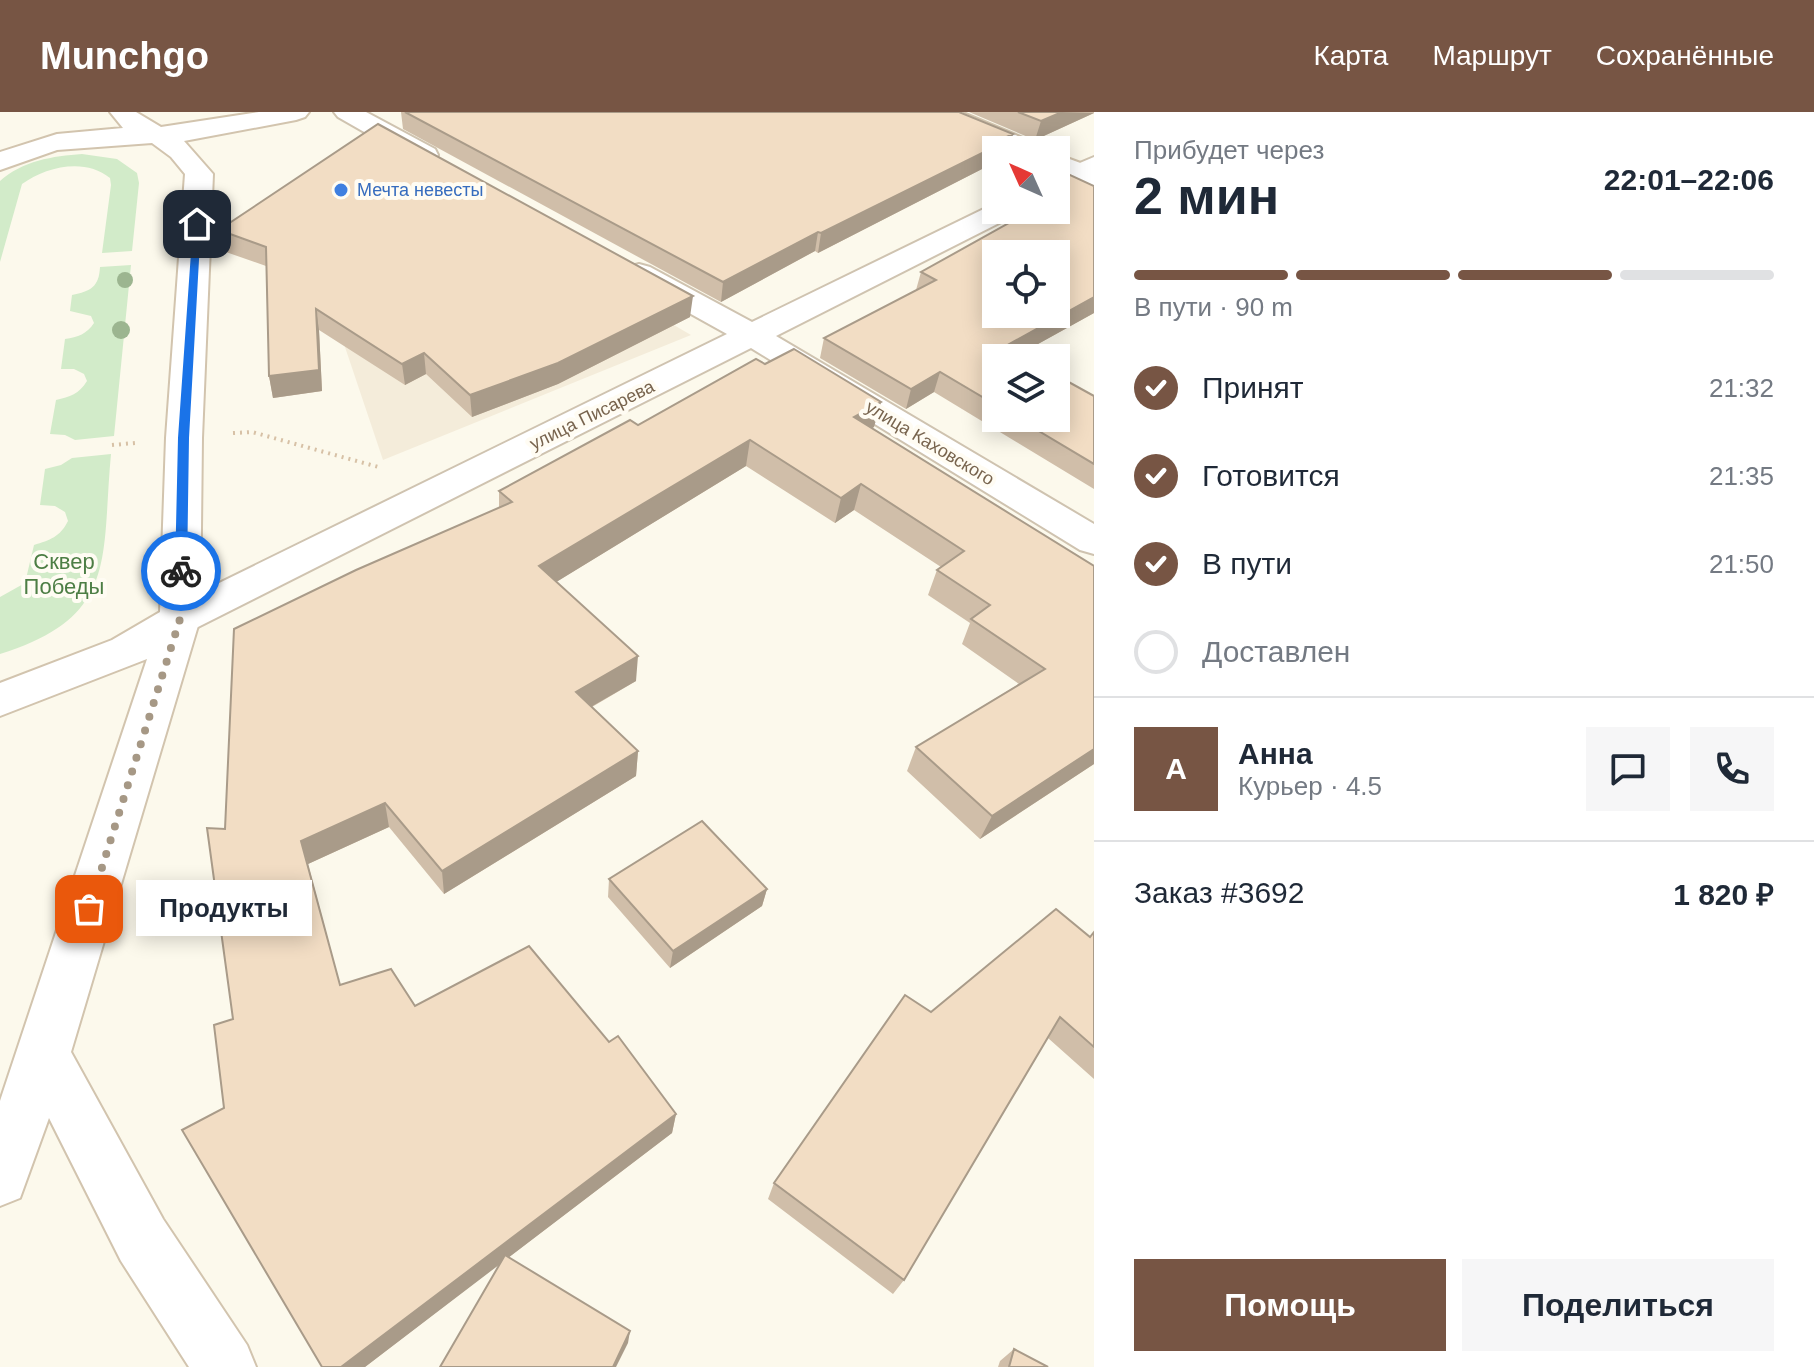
<!DOCTYPE html>
<html lang="ru">
<meta charset="utf-8">
<style>
body{margin:0;font-family:Helvetica,sans-serif;background:#f6f6f7;color:#1f2937;height:100vh;display:flex;flex-direction:column;font-size:30px;white-space:nowrap}
*{box-sizing:border-box;margin:0}
p{font-size:26px;color:#747a83}
.icon{flex:none;width:44px;height:44px;fill:none;stroke:currentColor;stroke-width:2;stroke-linecap:round;stroke-linejoin:round}
.map{position:relative;flex:1;overflow:hidden}
.drawer{display:flex;flex-direction:column;background:#fff;width:720px}
.drawer>*{flex:none}
.needle{width:52px;rotate:315deg}
.fabs{position:absolute;left:982px;top:24px;display:grid;gap:16px}
.fabs a{display:grid;place-items:center;width:88px;height:88px;border-radius:0px;background:#fff;box-shadow:0 4px 20px #0003;font-size:40px}
.pin{position:absolute;display:grid;place-items:center;width:68px;height:68px;color:#fff;margin:-34px;border-radius:16px;box-shadow:0 4px 12px #0006}
.courier{position:absolute;display:grid;place-items:center;width:80px;height:80px;margin:-40px;border:6px solid #1a73e8;border-radius:50%;background:#fff;color:#222;box-shadow:0 2px 10px #0007}
.bubble{position:absolute;height:56px;border-radius:0px;background:#fff;box-shadow:0 4px 20px #0003;font-size:26px;font-weight:700;line-height:56px;text-align:center}
.summary em{font-style:normal;font-weight:700}
.summary div{display:flex;flex-direction:column-reverse}
.summary{display:flex;align-items:center;justify-content:space-between;height:136px;padding:0 40px}
h1{font-size:52px;font-weight:700;line-height:60px}
.bar{display:grid;grid-template-columns:repeat(4,1fr);gap:12px 8px;align-content:center;height:96px;padding:0 40px}
.bar i{height:10px;border-radius:6px;background:#e0e1e3}
.bar .on{background:#754}
.bar p{grid-column:span 4}
.line{display:flex;align-items:center;gap:20px;padding:0 40px;border-top:2px solid #e0e1e3}
.line div{flex:1}
.round{display:grid;place-items:center;flex:none;width:84px;height:84px;border-radius:0px;background:#f6f6f7}
ol{padding:0 40px;list-style:none}
li{display:flex;align-items:center;gap:24px;height:88px}
li p{margin-inline-start:auto}
li .icon{padding:8px;border-radius:50%;background:#754;color:#fff;stroke-width:4}
li:last-child{color:#747a83}
li i{width:44px;height:44px;border:4px solid #e0e1e3;border-radius:50%}
.button{display:flex;gap:16px;margin-top:auto;padding:16px 40px}
.button a{flex:1;height:92px;border-radius:0px;background:#754;color:#fff;font-size:32px;font-weight:700;line-height:92px;text-align:center}
.button a+a{background:#f6f6f7;color:#1f2937}
header{display:flex;align-items:center;gap:48px;box-sizing:border-box;height:112px;padding:0 40px;background:#754;color:#fff}
header strong{font-size:38px}
nav{display:flex;gap:44px;margin-inline-start:auto;font-size:28px}
main{display:flex;flex:1;min-height:0}
.map>svg:first-child{display:block}
</style>
<header>
<strong>Munchgo</strong>
<nav><a>Карта</a><a>Маршрут</a><a>Сохранённые</a></nav>
</header>
<main>
<div class="map">
<svg width="1094" height="1255" viewBox="0 0 1094 1255">
<rect width="100%" height="100%" fill="#fcf9ec"/>
<path fill="#f4ecda" d="M 431,72 L 691,223 L 383,348 L 310,131 Z"/>
<path fill="#d2ebc9" d="M 82,42 L 117,47 L 137,61 L 139,71 L 132,139 L 102,141 L 111,73 L 110,66 C 85,45 45,55 22,72 L 0,150 L 0,69 C 22,49 53,44 82,42 Z
M 131,153 L 114,324 L 75,328 L 65,323 L 50,322 L 56,288 C 70,285 79,282 87,269 L 84,262 L 74,257 L 61,257 L 65,227 C 78,225 87,222 94,211 L 91,204 L 70,199 L 72,183 C 91,179 99,175 100,155 Z
M 111,342 C 101,447 119,505 0,542 L 0,485 L 25,471 L 34,433 C 50,428 60,425 68,409 L 65,400 L 55,394 L 40,393 L 45,357 L 61,353 L 72,346 Z"/>
<g fill="none" stroke-linecap="round" stroke-linejoin="round">
<defs>
<path id="street" d="M 334,0 L 366,0 L 435,37 L 438,43 L 435,49 L 415,49 L 338,5 Z
M 1094,45 L 1094,64 L 1056,80 L 1056,61 Z
M 996,91 L 996,98 L 1017,98 L 1013,104 L 776,224 L 1094,412 L 1094,442 L 1080,438 L 751,236 L 194,517 L 180,521 L 166,517 L 160,507 L 166,497 L 727,222 L 628,167 L 624,161 L 628,155 L 639,152 L 650,155 L 752,210 Z"/>
<path id="secondary" d="M 110,0 L 136,0 L 161,15 L 259,0 L 309,0 L 305,5 L 296,8 L 184,29 L 213,62 L 202,326 L 200,507 L 71,940 L 163,1107 L 247,1233 L 256,1255 L 189,1255 L 121,1149 L 49,1006 L 20,1086 L 0,1094 L 0,989 L 147,547 L 0,604 L 0,571 L 112,528 L 160,500 L 166,326 L 185,62 L 171,45 L 152,31 L 57,38 L 0,58 L 0,40 L 57,22 L 123,16 Z
M 926,0 L 961,0 L 1037,32 L 1041,38 L 1005,38 L 930,5 Z
M 1056,42 L 1094,56 L 1094,74 L 1056,60 Z"/>
</defs>
<use href="#street" stroke="#cfc3b0" stroke-width="4"/>
<use href="#secondary" stroke="#d2c4ae" stroke-width="4"/>
<path stroke="#d7c1a6" stroke-width="4" stroke-dasharray="2 5" stroke-linecap="butt" d="M 233,321 L 252,320 L 382,356
M 112,333 L 135,331"/>
<use href="#street" fill="#fff" fill-rule="evenodd"/>
<use href="#secondary" fill="#fff" fill-rule="evenodd"/>
</g>
<g fill="#9cb590">
<circle cx="125" cy="168" r="8"/>
<circle cx="121" cy="218" r="9"/>
</g>
<path fill="#d0bea9" d="M 401,0 L 959,0 L 1013,22 L 1009,36 L 996,38 L 996,78 L 984,56 L 818,141 L 815,139 L 721,190 L 403,17 Z
M 969,0 L 1094,0 L 1094,1 L 1035,28 Z
M 1062,64 L 1094,74 L 1094,201 L 1018,243 L 996,246 L 996,306 L 1056,306 L 1094,284 L 1094,377 L 934,280 L 906,297 L 820,246 L 824,226 L 916,178 L 921,160 L 1012,109 L 1015,98 L 1056,98 Z
M 219,118 L 690,205 L 558,272 L 472,305 L 426,262 L 405,273 L 319,218 L 322,279 L 273,286 L 269,264 L 266,154 L 223,139 Z
M 765,252 L 881,290 L 874,315 L 872,316 L 1094,454 L 1094,652 L 980,727 L 907,659 L 916,635 L 1019,572 L 962,532 L 970,511 L 928,483 L 937,458 L 941,455 L 854,398 L 835,411 L 746,354 L 556,470 L 636,569 L 592,595 L 638,639 L 636,664 L 444,782 L 389,715 L 308,752 L 340,873 L 415,894 L 609,930 L 676,1002 L 672,1021 L 509,1145 L 628,1231 L 499,1152 L 365,1255 L 322,1255 L 224,996 L 233,907 L 225,717 L 499,395 L 499,379 Z
M 609,767 L 767,777 L 762,794 L 670,856 L 608,785 Z
M 1094,820 L 1094,967 L 1048,926 L 904,1168 L 893,1182 L 768,1087 L 774,1071 L 931,900 L 1090,825 Z
M 1014,1237 L 1048,1255 L 998,1255 L 1000,1249 Z"/>
<path fill="#a99b89" d="M 1062,0 L 1094,1 L 1035,28 L 1041,9 Z
M 1013,22 L 1008,38 L 996,30 Z
M 990,37 L 984,56 L 818,141 L 821,121 Z
M 818,120 L 815,139 L 721,190 L 723,170 Z
M 693,184 L 690,205 L 558,272 L 472,305 L 470,283 Z
M 1094,185 L 1094,201 L 1013,246 L 1004,235 Z
M 316,197 L 319,218 L 322,279 L 273,286 L 269,264 Z
M 424,241 L 426,262 L 405,273 L 402,252 Z
M 940,260 L 934,280 L 906,297 L 911,277 Z
M 881,290 L 874,315 L 848,331 L 854,305 Z
M 750,328 L 746,354 L 540,480 L 539,454 Z
M 861,372 L 854,398 L 835,411 L 841,386 Z
M 638,544 L 636,569 L 575,604 L 576,580 Z
M 1094,637 L 1094,652 L 980,727 L 992,704 Z
M 638,639 L 636,664 L 444,782 L 442,759 Z
M 385,691 L 389,715 L 308,752 L 301,729 Z
M 767,777 L 762,794 L 670,856 L 673,839 Z
M 676,1002 L 672,1021 L 365,1255 L 341,1255 Z
M 630,1219 L 628,1231 L 616,1255 L 613,1255 Z"/>
<path fill="#f2ddc4" stroke="#a99b89" stroke-width="2" fill-rule="evenodd" d="M 405,0 L 959,0 L 1013,22 L 996,30 L 1014,38 L 996,38 L 996,49 L 990,37 L 821,121 L 818,120 L 723,170 Z
M 1018,0 L 1062,0 L 1041,9 Z
M 378,12 L 693,184 L 558,251 L 470,283 L 424,241 L 402,252 L 316,197 L 319,258 L 269,264 L 266,135 L 219,118 Z
M 1056,57 L 1059,58 L 1062,64 L 1068,62 L 1094,74 L 1094,185 L 1004,235 L 1024,246 L 996,246 L 996,293 L 940,260 L 911,277 L 824,226 L 936,168 L 921,160 L 1025,102 L 1023,98 L 1056,98 ZM 996,142 L 1056,142 L 1056,202 L 996,202 Z
M 794,237 L 881,290 L 854,305 L 1094,454 L 1094,637 L 992,704 L 916,635 L 1045,557 L 971,507 L 990,493 L 937,458 L 964,439 L 861,372 L 841,386 L 750,328 L 539,454 L 638,544 L 576,580 L 638,639 L 442,759 L 385,691 L 301,729 L 340,873 L 391,857 L 415,894 L 529,834 L 609,930 L 618,924 L 676,1002 L 341,1255 L 322,1255 L 182,1018 L 224,996 L 214,913 L 233,907 L 207,716 L 225,717 L 234,517 L 356,458 L 512,390 L 499,379 L 630,308 L 638,313 L 756,247 L 765,252 Z
M 1056,263 L 1094,284 L 1094,352 L 1017,306 L 1056,306 Z
M 702,709 L 767,777 L 673,839 L 609,767 Z
M 1056,797 L 1090,825 L 1094,820 L 1094,935 L 1060,905 L 904,1168 L 774,1071 L 905,883 L 931,900 Z
M 505,1143 L 630,1219 L 613,1255 L 440,1255 Z
M 1014,1237 L 1048,1255 L 1009,1255 Z"/>
<path fill="#1a73e8" d="M 197,110 L 201,112 L 189,326 L 187,459 L 181,463 L 175,459 L 178,326 L 193,112 Z"/>
<g fill="none" stroke-linecap="round" stroke-linejoin="round">
<path stroke="#a69885" stroke-width="8" stroke-dasharray="0 14.4" d="M 89,797 L 180,507 L 181,459"/>
</g>
<circle fill="#3f7fe0" stroke="#fffcf3" stroke-width="3" cx="341" cy="78" r="8"/>
<g text-anchor="middle" dominant-baseline="central" stroke-width="8" stroke-linejoin="round" paint-order="stroke">
<g font-size="18" fill="#366cbe" stroke="#fffcf3" text-anchor="start">
<text x="357" y="78">Мечта невесты</text>
</g>
<g font-size="18" fill="#78644e" stroke="#fffcf3">
<text transform="translate(592 303) rotate(-26)">улица Писарева</text>
<text transform="translate(930 331) rotate(31)">улица Каховского</text>
</g>
<g font-size="22" fill="#4d7e45" stroke="#fffcf3">
<text x="64" y="449">Сквер<tspan x="64" dy="25">Победы</tspan></text>
</g>
</g>
</svg>
<div class="fabs">
<a><svg class="needle" viewBox="-14 -14 28 28"><path d="M0-13l5 13h-10z" fill="#e53935"/><path d="M0 13l5-13h-10z" fill="#747a83"/></svg></a>
<a><svg class="icon" aria-label="locate" viewBox="0 0 24 24"><circle cx="12" cy="12" r="6"/><path d="M12 2v4M12 18v4M2 12h4M18 12h4"/></svg></a>
<a><svg class="icon" aria-label="layers" viewBox="0 0 24 24"><path d="M12 4l9 5-9 5-9-5zM3 14l9 5 9-5"/></svg></a>
</div>
<div class="pin" style="left:89px;top:797px;background:#ea580c"><svg class="icon" aria-label="bag" viewBox="0 0 24 24"><path d="M5 8h14l-1 12H6zM9 8a3 3 0 0 1 6 0"/></svg></div>
<div class="pin" style="left:197px;top:112px;background:#1f2937"><svg class="icon" aria-label="home" viewBox="0 0 24 24"><path d="M3 11l9-7 9 7M6 9v11h12V9"/></svg></div>
<div class="courier" style="left:181px;top:459px"><svg class="icon" aria-label="bike" viewBox="0 0 24 24"><circle cx="6" cy="16" r="4"/><circle cx="18" cy="16" r="4"/><path d="M6 16l4-8h5l3 8M10 8l3 8H6M13 5h3"/></svg></div>
<div class="bubble" style="left:136px;top:768px;width:176px">Продукты</div>
</div>
<section class="drawer">
<div class="summary"><div><h1>2 мин</h1><p>Прибудет через</p></div><em>22:01–22:06</em></div>
<div class="bar"><i class="on"></i><i class="on"></i><i class="on"></i><i></i><p>В пути · 90 m</p></div>
<ol>
<li><svg class="icon" aria-label="check" viewBox="0 0 24 24"><path d="M5 12l5 5 9-10"/></svg>Принят<p>21:32</p></li>
<li><svg class="icon" aria-label="check" viewBox="0 0 24 24"><path d="M5 12l5 5 9-10"/></svg>Готовится<p>21:35</p></li>
<li><svg class="icon" aria-label="check" viewBox="0 0 24 24"><path d="M5 12l5 5 9-10"/></svg>В пути<p>21:50</p></li>
<li><i></i>Доставлен</li>
</ol>
<div class="line" style="height:144px"><b class="round" style="background:#754;color:#fff">А</b><div><b>Анна</b><p>Курьер · 4.5</p></div><a class="round"><svg class="icon" aria-label="chat" viewBox="0 0 24 24"><path d="M4 5h16v11H9l-5 4z"/></svg></a><a class="round"><svg class="icon" aria-label="phone" viewBox="0 0 24 24"><path d="M5 4h4l2 5-3 2q2 4 5 5l2-3 5 2v4C11 20 4 13 5 4z"/></svg></a></div>
<div class="line" style="height:104px"><div>Заказ #3692</div><b>1 820 ₽</b></div>
<div class="button"><a>Помощь</a><a>Поделиться</a></div>
</section>
</main>
